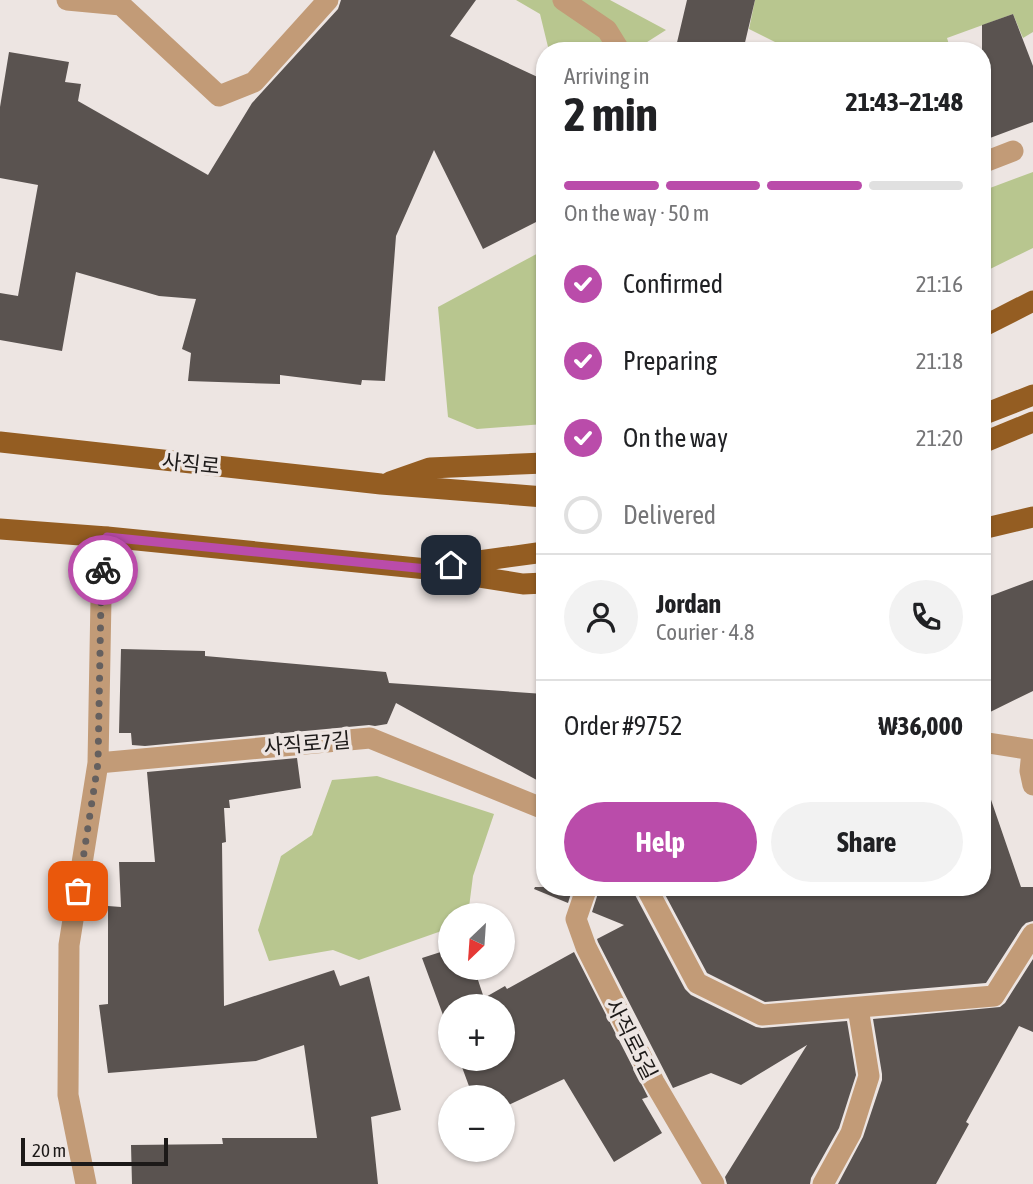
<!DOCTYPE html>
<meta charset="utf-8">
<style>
body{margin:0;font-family:"Asap Condensed","Noto Sans KR",sans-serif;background:#f2f2f2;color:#202124;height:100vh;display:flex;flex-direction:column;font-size:26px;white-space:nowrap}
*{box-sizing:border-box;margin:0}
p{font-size:23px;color:#757577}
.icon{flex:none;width:38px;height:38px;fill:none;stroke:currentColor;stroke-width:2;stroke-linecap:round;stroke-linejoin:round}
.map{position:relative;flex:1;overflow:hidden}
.details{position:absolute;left:536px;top:42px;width:455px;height:854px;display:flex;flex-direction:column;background:#fff;border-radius:28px;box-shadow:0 2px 5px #0004}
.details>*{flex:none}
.needle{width:46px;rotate:205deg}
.buttons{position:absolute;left:438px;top:903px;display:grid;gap:14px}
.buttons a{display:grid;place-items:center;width:77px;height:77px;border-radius:50%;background:#fff;box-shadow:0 2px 5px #0004;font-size:35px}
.scale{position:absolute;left:21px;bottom:18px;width:147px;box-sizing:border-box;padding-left:7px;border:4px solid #1c1918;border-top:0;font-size:19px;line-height:24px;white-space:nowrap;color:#1c1918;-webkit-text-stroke:5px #ede5e2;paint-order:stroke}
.pin{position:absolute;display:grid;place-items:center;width:60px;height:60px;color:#fff;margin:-30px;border-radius:14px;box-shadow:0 4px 10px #0006}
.courier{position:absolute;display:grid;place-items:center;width:70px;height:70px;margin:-35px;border:5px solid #ba4caa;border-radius:50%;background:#fff;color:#222;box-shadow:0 2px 9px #0007}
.headline em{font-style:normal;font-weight:700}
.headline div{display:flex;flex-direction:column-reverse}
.headline{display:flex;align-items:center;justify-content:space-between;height:119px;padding:0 28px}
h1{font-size:46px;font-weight:700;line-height:52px}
.bar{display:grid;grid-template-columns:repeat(4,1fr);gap:10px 7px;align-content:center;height:84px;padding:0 28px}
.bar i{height:9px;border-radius:5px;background:#e0e0e0}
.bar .selected{background:#ba4caa}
.bar p{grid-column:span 4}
.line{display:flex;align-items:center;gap:18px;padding:0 28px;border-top:2px solid #e0e0e0}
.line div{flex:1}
.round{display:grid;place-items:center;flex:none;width:74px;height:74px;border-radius:37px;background:#f2f2f2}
ol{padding:0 28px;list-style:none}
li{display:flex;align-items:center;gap:21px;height:77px}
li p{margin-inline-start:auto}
li .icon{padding:7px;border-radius:50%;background:#ba4caa;color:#fff;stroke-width:4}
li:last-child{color:#757577}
li i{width:38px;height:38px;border:4px solid #e0e0e0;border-radius:50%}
.button{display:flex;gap:14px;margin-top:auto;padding:14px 28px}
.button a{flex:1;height:80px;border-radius:42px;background:#ba4caa;color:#fff;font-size:28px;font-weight:700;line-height:80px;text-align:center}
.button a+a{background:#f2f2f2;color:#202124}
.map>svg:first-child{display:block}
</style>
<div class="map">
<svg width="1033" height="1184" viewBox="0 0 1033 1184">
<rect width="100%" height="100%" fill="#ede5e2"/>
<path fill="#b8c68f" d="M 516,0 L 610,0 L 666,30 L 633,51 L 549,51 L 540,14 Z
M 755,0 L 1033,0 L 1033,32 L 1023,38 L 1013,14 L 947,38 L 951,51 L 837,51 L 837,47 L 779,44 L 749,29 Z
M 1033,172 L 1033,248 L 982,273 L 982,191 Z
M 544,250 L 544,424 L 477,429 L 448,417 L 438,307 Z
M 377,776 L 494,814 L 473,876 L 468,915 L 450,915 L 450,928 L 359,960 L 333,950 L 269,961 L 258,930 L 281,856 L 312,835 L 332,780 Z"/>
<path fill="#5a5350" d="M 341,0 L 476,0 L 450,36 L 544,80 L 544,218 L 483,249 L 434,150 L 396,236 L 385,381 L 362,380 L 361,385 L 280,375 L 280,384 L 188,381 L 191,353 L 182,349 L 196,299 L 159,296 L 76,272 L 62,351 L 0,340 L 0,293 L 18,296 L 38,185 L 0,178 L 0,107 L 9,52 L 69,62 L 65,82 L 81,84 L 78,101 L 208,175 L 252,103 L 338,9 Z
M 687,0 L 755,0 L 743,51 L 675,51 Z
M 1013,14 L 1033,66 L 1033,122 L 982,141 L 982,25 Z
M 1033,580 L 1033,691 L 982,716 L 982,599 Z
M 121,649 L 205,651 L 205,656 L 386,672 L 389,683 L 544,694 L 544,784 L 396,703 L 387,724 L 375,726 L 369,725 L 145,746 L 132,745 L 131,733 L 119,733 Z
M 297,758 L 301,788 L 229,800 L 230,808 L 224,808 L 226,842 L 222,843 L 224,1006 L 334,970 L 340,986 L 369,976 L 401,1110 L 371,1117 L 378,1184 L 132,1184 L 131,1145 L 223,1144 L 222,1138 L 317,1138 L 304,1045 L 256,1061 L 108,1073 L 99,1005 L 108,1004 L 108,906 L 121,907 L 119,862 L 155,862 L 147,772 Z
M 988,791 L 1021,887 L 1033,887 L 1033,921 L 1026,923 L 1022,927 L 986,983 L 765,1002 L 707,973 L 661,887 L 982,887 L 982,792 Z
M 535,887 L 573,887 L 568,903 L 534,889 Z
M 600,887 L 633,887 L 634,893 L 685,989 L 691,995 L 756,1027 L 762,1028 L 847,1021 L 856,1075 L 839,1128 L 811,1178 L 810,1184 L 727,1184 L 725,1177 L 807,1045 L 741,1085 L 711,1073 L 673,1088 L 598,942 L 597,939 L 624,925 L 592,912 Z
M 450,949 L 450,968 L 472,968 L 472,970 L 474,968 L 484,998 L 505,986 L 507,989 L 574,952 L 648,1097 L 642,1099 L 662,1133 L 614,1162 L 564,1079 L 502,1108 L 502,1097 L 473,1097 L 459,1059 L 502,1059 L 502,1006 L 450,1006 L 450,1034 L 422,958 Z
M 1033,959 L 1033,1032 L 1019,1026 L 966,1122 L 969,1124 L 936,1184 L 838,1184 L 863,1137 L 882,1080 L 882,1074 L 873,1019 L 1000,1007 L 1005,1003 Z"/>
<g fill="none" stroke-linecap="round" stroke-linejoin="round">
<path stroke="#c29b77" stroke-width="21" d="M 67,0 L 121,5 L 219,96 L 254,82 L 328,0
M 563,0 L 607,30 L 620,51
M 982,163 L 1013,151
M 982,742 L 1033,750
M 1032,751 L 1030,771 L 1033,785
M 98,763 L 370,738 L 544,809
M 587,887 L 576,919 L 586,947 L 654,1082 L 714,1184
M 646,887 L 697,983 L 762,1015 L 994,996 L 1033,934
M 86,1184 L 68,1095 L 69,945 L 98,763 L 101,598 L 107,537
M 823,1184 L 851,1133 L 869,1076 L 858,1008"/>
<path stroke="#945d22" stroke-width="21" d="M 982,327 L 1033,301
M 982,415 L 1033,395
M 0,442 L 381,484 L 544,497
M 982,443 L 1033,422
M 390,482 L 430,468 L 544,463
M 0,529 L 107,537 L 427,569 L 523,584 L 544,583
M 982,529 L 1033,517
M 450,565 L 544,552"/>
</g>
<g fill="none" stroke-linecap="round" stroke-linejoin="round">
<path stroke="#65605f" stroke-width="7" stroke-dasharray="0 12.6" d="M 78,891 L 98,763 L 101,598 L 103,570"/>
<path stroke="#ba4caa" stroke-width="9" d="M 103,570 L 107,537 L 427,569 L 451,565"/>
</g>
<g text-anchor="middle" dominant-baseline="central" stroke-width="7" stroke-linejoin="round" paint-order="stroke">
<g font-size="21" fill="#1c1918" stroke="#ede5e2">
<text transform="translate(191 463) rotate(6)">사직로</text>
<text transform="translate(307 743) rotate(-5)">사직로7길</text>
<text transform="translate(632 1039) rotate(63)">사직로5길</text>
</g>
</g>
</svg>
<div class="buttons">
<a><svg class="needle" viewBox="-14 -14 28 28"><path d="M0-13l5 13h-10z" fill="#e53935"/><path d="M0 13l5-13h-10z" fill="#757577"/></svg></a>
<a>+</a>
<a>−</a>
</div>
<div class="scale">20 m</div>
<div class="pin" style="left:78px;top:891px;background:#ea580c"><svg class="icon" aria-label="bag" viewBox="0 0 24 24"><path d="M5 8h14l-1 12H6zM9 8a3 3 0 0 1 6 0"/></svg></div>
<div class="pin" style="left:451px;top:565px;background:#1f2937"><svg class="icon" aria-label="home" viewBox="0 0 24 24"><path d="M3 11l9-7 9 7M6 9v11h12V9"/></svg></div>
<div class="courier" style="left:103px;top:570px"><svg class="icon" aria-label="bike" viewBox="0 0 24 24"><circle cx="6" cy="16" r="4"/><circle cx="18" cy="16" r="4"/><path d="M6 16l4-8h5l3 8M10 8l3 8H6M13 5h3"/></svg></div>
<section class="details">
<div class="headline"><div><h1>2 min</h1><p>Arriving in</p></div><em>21:43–21:48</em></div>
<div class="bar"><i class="selected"></i><i class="selected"></i><i class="selected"></i><i></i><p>On the way · 50 m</p></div>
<ol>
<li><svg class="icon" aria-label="check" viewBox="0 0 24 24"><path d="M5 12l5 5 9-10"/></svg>Confirmed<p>21:16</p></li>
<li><svg class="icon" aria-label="check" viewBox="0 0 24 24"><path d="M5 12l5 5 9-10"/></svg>Preparing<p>21:18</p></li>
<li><svg class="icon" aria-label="check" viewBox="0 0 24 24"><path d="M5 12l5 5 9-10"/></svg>On the way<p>21:20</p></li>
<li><i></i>Delivered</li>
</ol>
<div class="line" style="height:126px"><a class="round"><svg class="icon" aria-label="person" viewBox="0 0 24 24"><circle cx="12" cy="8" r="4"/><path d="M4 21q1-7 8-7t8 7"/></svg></a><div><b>Jordan</b><p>Courier · 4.8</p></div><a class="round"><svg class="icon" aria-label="phone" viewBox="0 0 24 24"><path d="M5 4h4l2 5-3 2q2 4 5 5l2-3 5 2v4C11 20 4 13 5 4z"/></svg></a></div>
<div class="line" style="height:91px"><div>Order #9752</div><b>₩36,000</b></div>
<div class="button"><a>Help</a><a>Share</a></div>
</section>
</div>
